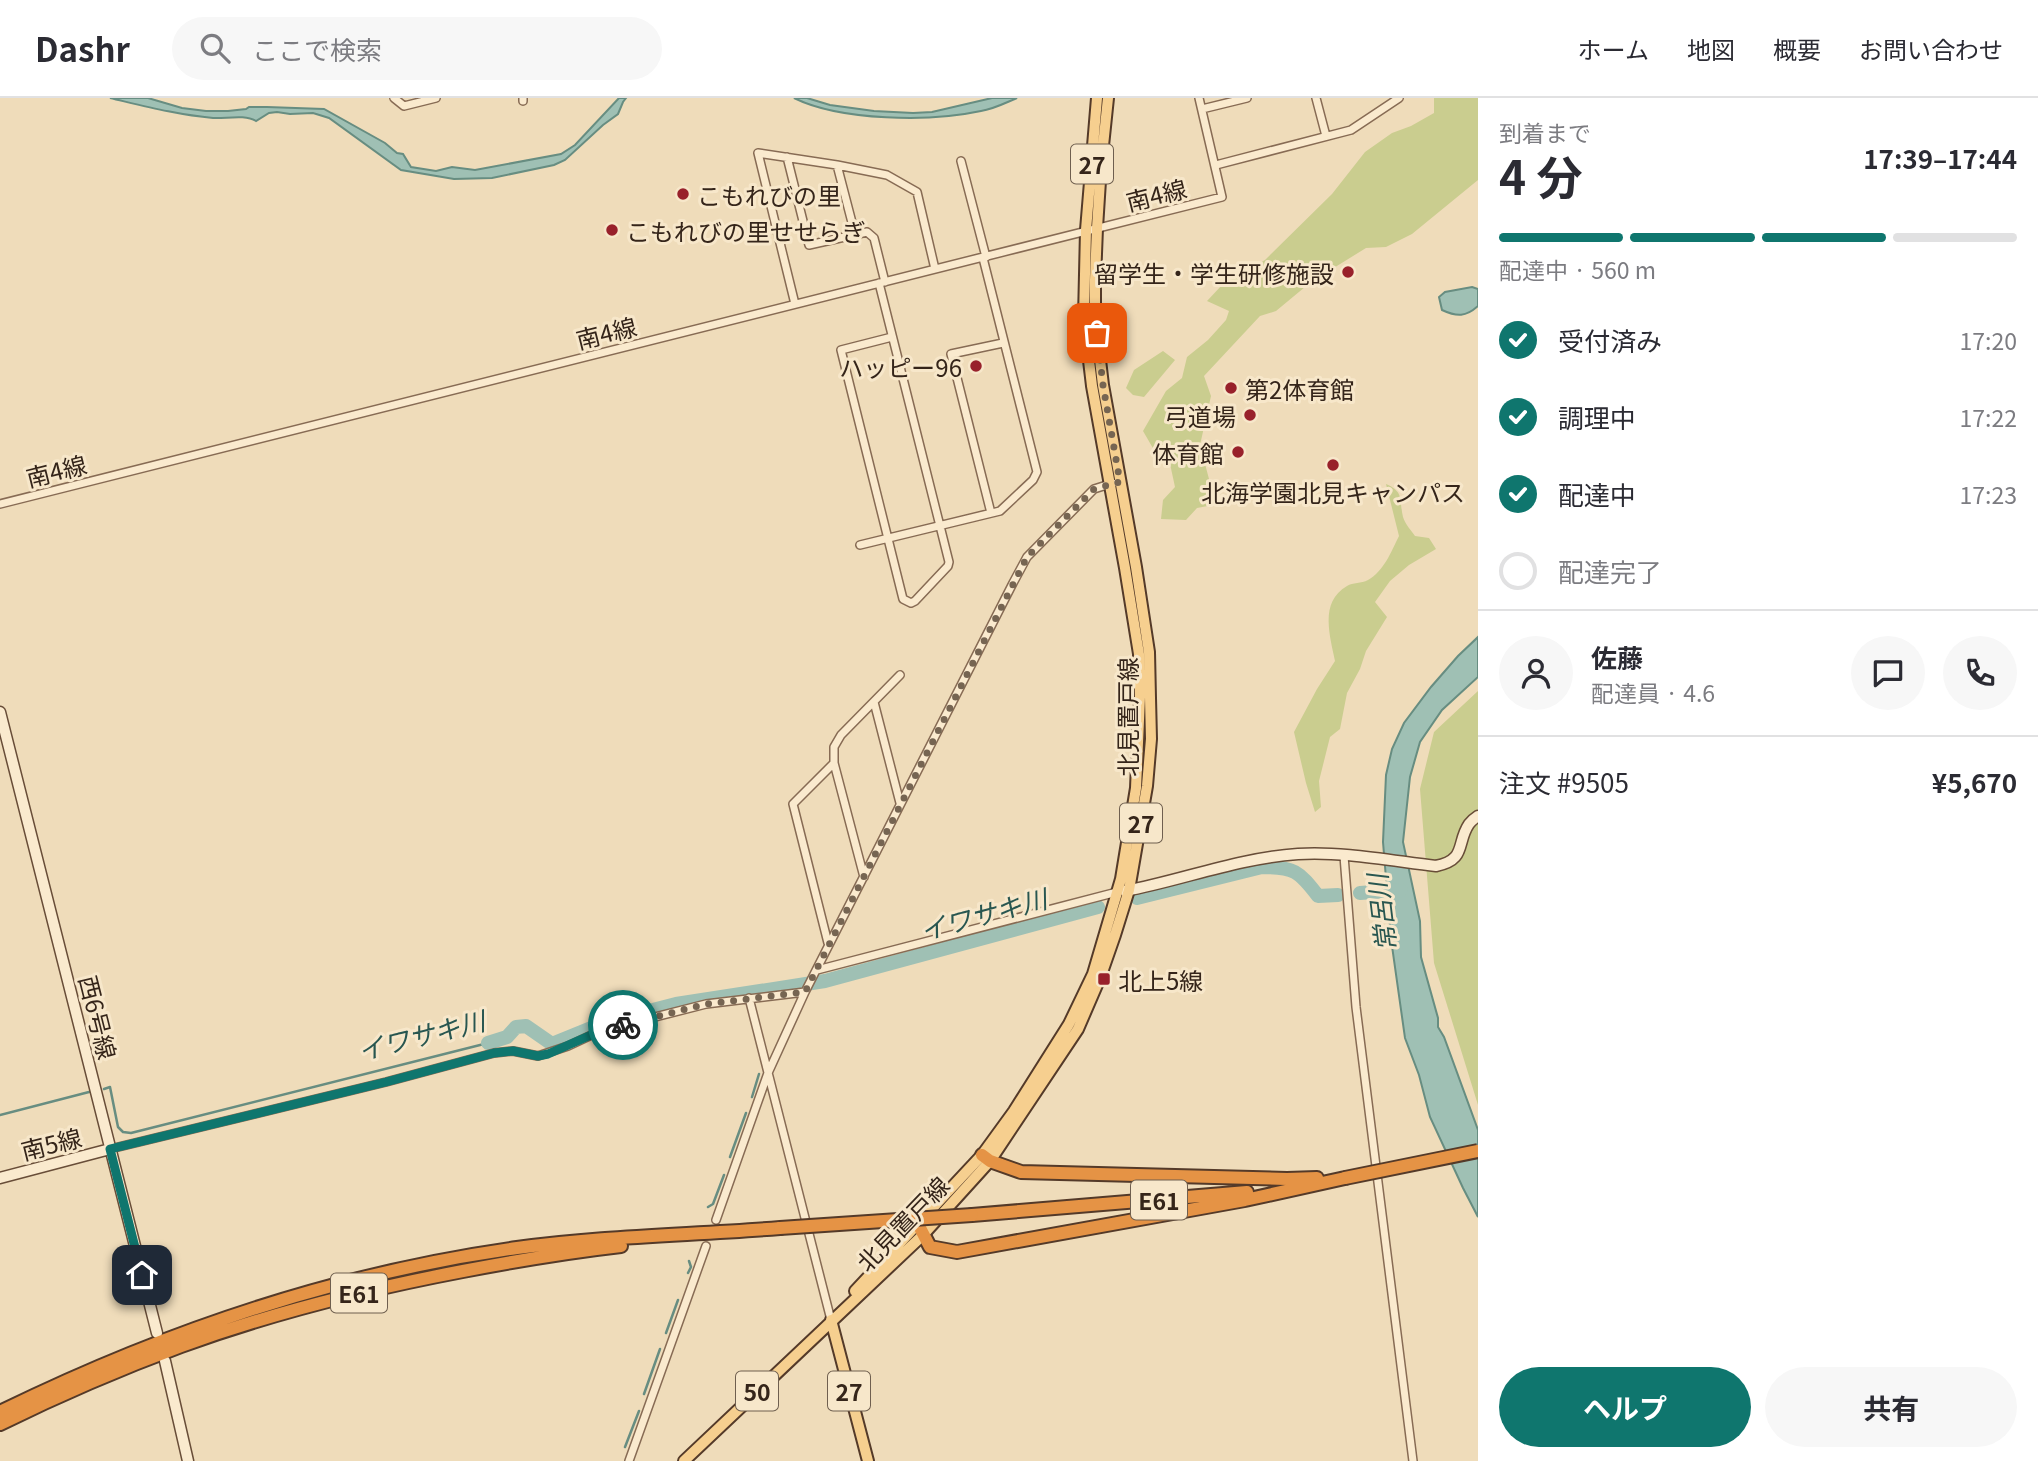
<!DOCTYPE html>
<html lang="ja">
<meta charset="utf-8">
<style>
body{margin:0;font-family:Georgia,"Noto Sans JP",serif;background:#f7f7f7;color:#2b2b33;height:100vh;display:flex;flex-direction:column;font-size:26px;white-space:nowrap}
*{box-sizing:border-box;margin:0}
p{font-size:23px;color:#7c7c81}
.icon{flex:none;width:38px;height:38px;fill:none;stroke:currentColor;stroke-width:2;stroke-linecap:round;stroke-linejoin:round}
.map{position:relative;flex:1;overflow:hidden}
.panel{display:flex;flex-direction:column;background:#fff;width:560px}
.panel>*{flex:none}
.pin{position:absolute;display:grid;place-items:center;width:60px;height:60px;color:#fff;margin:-30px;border-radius:14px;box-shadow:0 4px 10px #0006}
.courier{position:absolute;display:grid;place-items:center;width:70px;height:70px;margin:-35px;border:5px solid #0f766e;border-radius:50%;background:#fff;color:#222;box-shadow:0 2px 9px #0007}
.overview em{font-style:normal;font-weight:700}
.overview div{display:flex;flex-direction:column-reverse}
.overview{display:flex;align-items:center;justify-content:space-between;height:119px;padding:0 21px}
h1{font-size:46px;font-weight:700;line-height:52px}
.bar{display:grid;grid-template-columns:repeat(4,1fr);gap:10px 7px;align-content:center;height:84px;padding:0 21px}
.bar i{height:9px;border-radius:5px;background:#e1e1e2}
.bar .selected{background:#0f766e}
.bar p{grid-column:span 4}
.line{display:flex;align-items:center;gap:18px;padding:0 21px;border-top:2px solid #e1e1e2}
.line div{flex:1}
.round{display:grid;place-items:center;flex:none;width:74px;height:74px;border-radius:37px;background:#f7f7f7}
ol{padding:0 21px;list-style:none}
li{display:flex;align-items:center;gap:21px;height:77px}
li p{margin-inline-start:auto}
li .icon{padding:7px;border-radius:50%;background:#0f766e;color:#fff;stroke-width:4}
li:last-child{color:#7c7c81}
li i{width:38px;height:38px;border:4px solid #e1e1e2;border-radius:50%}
.button{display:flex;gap:14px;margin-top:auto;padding:14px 21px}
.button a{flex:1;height:80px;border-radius:42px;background:#0f766e;color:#fff;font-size:28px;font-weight:700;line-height:80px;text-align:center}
.button a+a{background:#f7f7f7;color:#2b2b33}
header{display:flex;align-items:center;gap:42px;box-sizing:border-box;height:98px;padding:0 35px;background:#fff;border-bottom:2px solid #e1e1e2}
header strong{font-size:33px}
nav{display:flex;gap:38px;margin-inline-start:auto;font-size:24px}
.search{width:490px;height:63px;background:#f7f7f7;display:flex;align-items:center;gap:18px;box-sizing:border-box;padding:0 24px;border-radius:38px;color:#7c7c81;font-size:26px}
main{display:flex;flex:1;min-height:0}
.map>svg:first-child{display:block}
</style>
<header>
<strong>Dashr</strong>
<div class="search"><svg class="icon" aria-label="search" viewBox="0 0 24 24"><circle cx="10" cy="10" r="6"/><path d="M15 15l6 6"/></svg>ここで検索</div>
<nav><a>ホーム</a><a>地図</a><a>概要</a><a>お問い合わせ</a></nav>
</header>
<main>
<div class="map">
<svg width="1478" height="1363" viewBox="0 0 1478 1363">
<rect width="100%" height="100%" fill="#efdcba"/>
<path fill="#cacd8f" d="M 1434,0 L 1478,0 L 1478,82 L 1412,136 L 1386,149 L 1366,150 L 1311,184 L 1276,213 L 1260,218 L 1204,278 L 1211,298 L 1200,347 L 1209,381 L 1207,387 L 1213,407 L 1197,410 L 1186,422 L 1161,421 L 1163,402 L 1175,389 L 1167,352 L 1154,352 L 1143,333 L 1166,293 L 1182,280 L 1187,259 L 1208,242 L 1226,222 L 1229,213 L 1207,203 L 1222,187 L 1265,162 L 1332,96 L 1365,54 L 1392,35 L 1411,28 L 1434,15 Z
M 1163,253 L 1175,262 L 1144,299 L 1133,297 L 1126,290 L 1134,272 Z
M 1386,386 C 1405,394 1399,403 1403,419 C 1405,426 1411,432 1415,438 L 1429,440 L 1436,451 L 1409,467 L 1390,483 L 1375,504 L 1387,519 L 1366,553 L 1360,571 L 1347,595 L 1340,631 L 1330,639 L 1319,683 L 1321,709 L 1315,714 L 1306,685 L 1294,634 L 1317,591 L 1335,563 C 1330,538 1319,504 1347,488 C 1353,484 1361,486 1368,482 C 1384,473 1391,454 1399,438 Z
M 1478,593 L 1478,1007 L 1434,865 L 1420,691 L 1434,634 Z"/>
<path fill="#9fc0b4" stroke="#678d81" stroke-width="2" d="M 110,0 L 148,0 L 182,10 L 206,13 L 228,13 L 246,11 L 249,9 L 267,9 L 324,11 L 385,45 L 397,55 L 403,56 L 411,69 L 436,73 L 452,69 L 475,72 L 561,56 L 575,47 L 619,0 L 626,0 L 623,4 L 618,16 L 603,27 L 565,62 L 554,67 L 492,80 L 454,81 L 401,72 L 329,20 L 313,15 L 290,16 L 277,14 L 269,15 L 256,23 C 245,16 225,21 213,20 C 178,17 144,8 110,0 Z
M 794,0 L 807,0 L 830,7 L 874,13 L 913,15 L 932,14 L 992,0 L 1017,0 C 1005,5 994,11 981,13 C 930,24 841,23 794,0 Z
M 1472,189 L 1478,191 L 1478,208 C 1466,219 1457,219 1442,212 L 1439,199 L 1445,194 Z
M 1478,539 L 1478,579 L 1442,612 L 1420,644 L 1410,679 L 1403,744 L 1420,823 L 1421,859 L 1438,920 L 1438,929 L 1444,939 L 1478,1032 L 1478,1119 L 1463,1090 L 1430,1019 L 1419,977 L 1405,940 L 1391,841 L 1383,744 L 1386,677 L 1392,651 L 1404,625 L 1431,589 L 1458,558 Z"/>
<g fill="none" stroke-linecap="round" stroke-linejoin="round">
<path stroke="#678d81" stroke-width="2.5" d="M 799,890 L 800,887
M 104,991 L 110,989 L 118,1029 L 123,1034 L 131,1035 L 488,945
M 752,999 L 759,976
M 0,1017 L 89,994
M 730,1059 L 746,1015
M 708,1109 L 713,1106 L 724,1077
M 688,1175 L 691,1169 L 689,1163
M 666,1235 L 678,1202
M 644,1296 L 660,1251
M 625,1349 L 639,1313"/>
<path stroke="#9fc0b4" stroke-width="14" d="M 1360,795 L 1401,792
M 1137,800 L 1262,769 C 1294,769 1299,773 1318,798 L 1338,797
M 488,945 L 507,939 L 516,929 L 526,928 L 552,946 L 606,924 L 676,906 L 825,883 L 1098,809"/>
<defs>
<path id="street" d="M 394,0 L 404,8 L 436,0
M 523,0 L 523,3
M 1316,0 L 1326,38
M 1202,11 L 1247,0
M 787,59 L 809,147 L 867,134 L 874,140 L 885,184
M 961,63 L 986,159
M 837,67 L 855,136
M 1216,67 L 1351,32 L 1399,0
M 879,185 L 940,428 L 949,464 L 948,468 L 915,503 L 911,505 L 903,501 L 841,252 L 892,239
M 795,206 L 758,55 L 837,67 L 887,77 L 917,94 L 935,171
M 0,406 L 1222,99 L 1199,0
M 991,415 L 951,256 L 1003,245
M 860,447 L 1000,413 L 1033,382 L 1037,374 L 983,160
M 874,604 L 900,705
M 834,665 L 834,649 L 841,637 L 900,577
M 1344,758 L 1356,909 L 1413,1363
M 828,845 L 793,706 L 834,665 L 864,779
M 817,872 L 1117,794
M 749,900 L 831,1222
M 110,1051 L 386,984 L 494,955 L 513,953 L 538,958 L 568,948 L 600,933 L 706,906 L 805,894
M 716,1122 L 768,975 L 805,894 L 1013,485 L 1027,459 L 1094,391 L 1113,385
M 629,1363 L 706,1148"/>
<path id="secondary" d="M 0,614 L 157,1235
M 1125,793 C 1183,782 1238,760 1298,756 C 1341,753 1393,763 1436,768 C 1467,762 1456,745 1469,726 C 1472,722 1475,720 1478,718
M 0,1080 L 110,1051
M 165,1263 L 188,1363"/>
<path id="primary" d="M 855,1193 L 982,1057 L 1014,1013 L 1069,926 L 1093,876 L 1121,781 L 1136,690 L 1140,599 L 1139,556 L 1125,470 L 1092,288 L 1084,220 L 1086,132 L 1097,0
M 831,1222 L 868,1363
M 684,1363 L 923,1137 L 990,1063 L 1078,931 L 1100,880 L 1115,837 L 1129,792 L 1147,688 L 1151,641 L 1150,600 L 1149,554 L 1136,469 L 1103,287 L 1095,220 L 1095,182 L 1097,130 L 1101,67 L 1108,0"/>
<path id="highway" d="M 982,1057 L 990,1063 L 1021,1074 L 1287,1081 L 1317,1080
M 972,1117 L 1247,1094
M 918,1126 L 930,1149 L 957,1154 L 1245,1102 L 1345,1080
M 0,1314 C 163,1234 337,1175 517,1150 C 604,1138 693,1137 780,1130
M 0,1326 C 59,1297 119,1271 181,1248 C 272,1215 368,1191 463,1173 C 515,1163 568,1154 621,1148"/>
</defs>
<use href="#street" stroke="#876b54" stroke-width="10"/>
<use href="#secondary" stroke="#684d38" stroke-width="13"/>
<use href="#primary" stroke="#543a29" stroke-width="14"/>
<use href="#highway" stroke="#543a29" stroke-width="16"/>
<use href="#street" stroke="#faeace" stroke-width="7"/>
<use href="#secondary" stroke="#faeace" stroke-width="10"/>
<use href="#primary" stroke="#f6cf8f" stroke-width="10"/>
<use href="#highway" stroke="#e59345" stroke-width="12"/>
<defs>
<path id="highway-bridge" d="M 1345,1080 L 1478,1053
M 780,1130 L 972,1117"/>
</defs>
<use href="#highway-bridge" stroke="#543a29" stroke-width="16" stroke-linecap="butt"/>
<use href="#highway-bridge" stroke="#e59345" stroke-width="12"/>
</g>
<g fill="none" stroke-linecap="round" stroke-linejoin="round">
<path stroke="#766552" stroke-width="7" stroke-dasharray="0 12.6" d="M 623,927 L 706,906 L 805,894 L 1027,459 L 1094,391 L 1120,384 L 1103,287 L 1097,235"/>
<path stroke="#0f766e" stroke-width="9" d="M 142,1177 L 110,1051 L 386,984 L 494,955 L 513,953 L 538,958 L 548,956 L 600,933 L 623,927"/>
</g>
<g fill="#98212b" stroke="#f7e7ca" stroke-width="2.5">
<circle cx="683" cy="96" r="7"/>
<circle cx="612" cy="132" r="7"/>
<circle cx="1348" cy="174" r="7"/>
<circle cx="976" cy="268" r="7"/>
<circle cx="1231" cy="290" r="7"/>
<circle cx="1250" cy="317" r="7"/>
<circle cx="1238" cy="354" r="7"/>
<circle cx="1333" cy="367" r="7"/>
<rect x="1097" y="874" width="14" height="14" rx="3.5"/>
</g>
<g text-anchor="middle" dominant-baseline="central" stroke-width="6" stroke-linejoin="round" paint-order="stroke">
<g fill="#f7e7ca" stroke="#6f5f4f" stroke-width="2">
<rect x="1071" y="46.5" width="42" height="39" rx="5"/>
<rect x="1120" y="705.5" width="42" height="39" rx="5"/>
<rect x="1131" y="1082.5" width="56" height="39" rx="5"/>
<rect x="331" y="1175.5" width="56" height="39" rx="5"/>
<rect x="736" y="1273.5" width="42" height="39" rx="5"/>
<rect x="828" y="1273.5" width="42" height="39" rx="5"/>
</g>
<g font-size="23" font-weight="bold" fill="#35251a">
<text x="1092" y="66">27</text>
<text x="1141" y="725">27</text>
<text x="1159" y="1102">E61</text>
<text x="359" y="1195">E61</text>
<text x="757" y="1293">50</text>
<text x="849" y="1293">27</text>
</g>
<g font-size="24" fill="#35251a" stroke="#f7e7ca" text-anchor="start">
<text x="697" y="96">こもれびの里</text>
<text x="626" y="132">こもれびの里せせらぎ</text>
<text x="1334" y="174" text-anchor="end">留学生・学生研修施設</text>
<text x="962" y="268" text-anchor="end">ハッピー96</text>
<text x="1245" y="290">第2体育館</text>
<text x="1236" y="317" text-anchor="end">弓道場</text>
<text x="1224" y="354" text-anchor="end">体育館</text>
<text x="1333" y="393" text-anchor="middle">北海学園北見キャンパス</text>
<text x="1118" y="881">北上5線</text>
</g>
<g font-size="24" fill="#35251a" stroke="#f7e7ca">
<text transform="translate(1156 96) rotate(-14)">南4線</text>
<text transform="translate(606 234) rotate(-14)">南4線</text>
<text transform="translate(56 372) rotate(-14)">南4線</text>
<text transform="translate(1126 619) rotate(-90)">北見置戸線</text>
<text transform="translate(99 919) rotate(76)">西6号線</text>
<text transform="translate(51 1045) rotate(-14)">南5線</text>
<text transform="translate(902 1125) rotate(-46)">北見置戸線</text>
</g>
<g font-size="26" font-style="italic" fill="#285650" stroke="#f7e7ca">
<text transform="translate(983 815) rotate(-15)">イワサキ川</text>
<text transform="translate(1380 815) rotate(-97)">常呂川</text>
<text transform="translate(421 936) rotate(-14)">イワサキ川</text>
</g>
</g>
</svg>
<div class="pin" style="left:1097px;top:235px;background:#ea580c"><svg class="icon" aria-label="bag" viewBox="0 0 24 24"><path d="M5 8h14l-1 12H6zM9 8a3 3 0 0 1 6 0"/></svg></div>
<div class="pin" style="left:142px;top:1177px;background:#1f2937"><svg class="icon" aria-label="home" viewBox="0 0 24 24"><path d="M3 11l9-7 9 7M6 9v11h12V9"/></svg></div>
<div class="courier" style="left:623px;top:927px"><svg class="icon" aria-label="bike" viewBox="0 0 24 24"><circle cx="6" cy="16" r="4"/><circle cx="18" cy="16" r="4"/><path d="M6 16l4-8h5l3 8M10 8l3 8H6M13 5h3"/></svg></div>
</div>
<section class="panel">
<div class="overview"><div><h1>4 分</h1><p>到着まで</p></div><em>17:39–17:44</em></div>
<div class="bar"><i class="selected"></i><i class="selected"></i><i class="selected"></i><i></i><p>配達中 · 560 m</p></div>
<ol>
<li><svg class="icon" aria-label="check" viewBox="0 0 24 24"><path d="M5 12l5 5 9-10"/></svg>受付済み<p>17:20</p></li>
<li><svg class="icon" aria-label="check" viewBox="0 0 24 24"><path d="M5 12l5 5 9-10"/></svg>調理中<p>17:22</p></li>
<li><svg class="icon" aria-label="check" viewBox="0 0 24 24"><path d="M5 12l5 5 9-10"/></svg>配達中<p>17:23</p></li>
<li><i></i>配達完了</li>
</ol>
<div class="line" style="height:126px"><a class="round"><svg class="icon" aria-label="person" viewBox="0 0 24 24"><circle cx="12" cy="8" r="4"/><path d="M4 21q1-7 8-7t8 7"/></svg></a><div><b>佐藤</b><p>配達員 · 4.6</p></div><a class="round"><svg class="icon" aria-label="chat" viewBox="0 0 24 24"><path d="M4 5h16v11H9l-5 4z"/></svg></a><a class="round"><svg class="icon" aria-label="phone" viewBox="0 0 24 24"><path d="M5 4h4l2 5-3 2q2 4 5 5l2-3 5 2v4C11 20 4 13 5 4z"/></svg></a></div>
<div class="line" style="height:91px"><div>注文 #9505</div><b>¥5,670</b></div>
<div class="button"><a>ヘルプ</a><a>共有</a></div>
</section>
</main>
